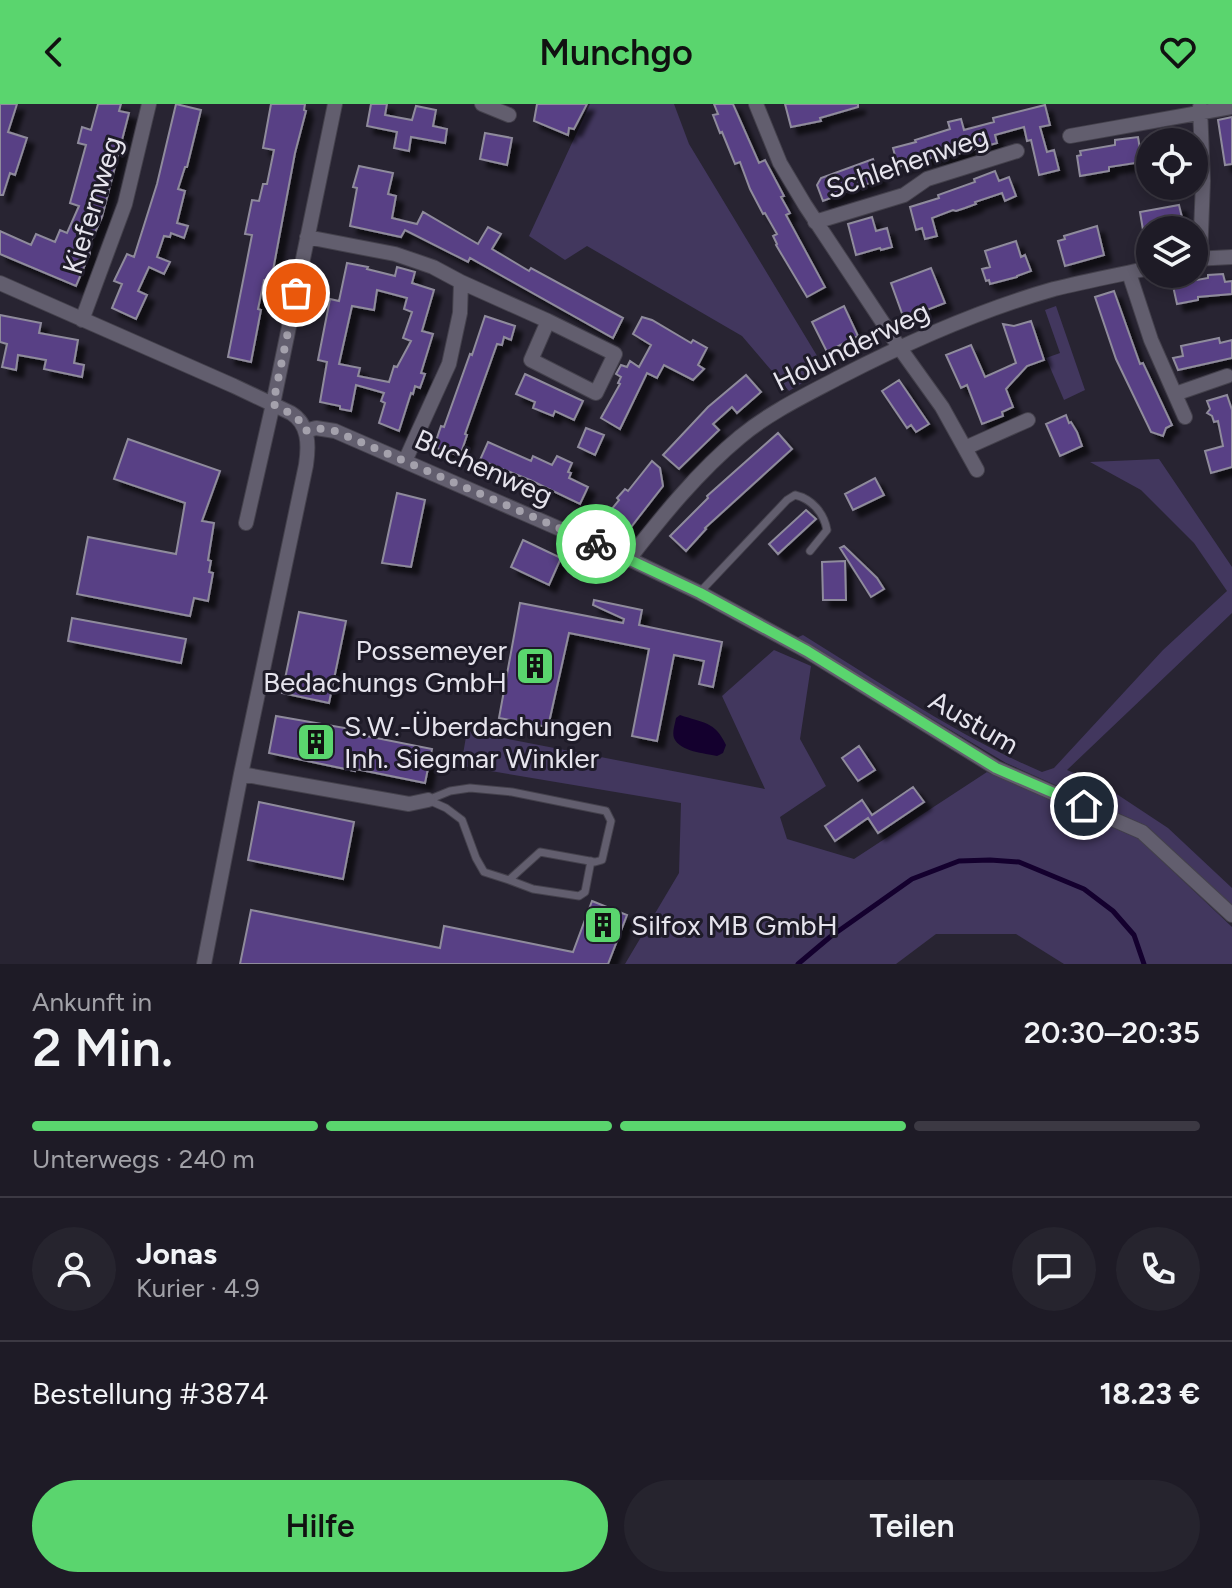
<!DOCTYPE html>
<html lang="de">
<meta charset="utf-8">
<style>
body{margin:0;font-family:Figtree,sans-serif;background:#26242e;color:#f1f3f6;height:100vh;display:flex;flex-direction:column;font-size:30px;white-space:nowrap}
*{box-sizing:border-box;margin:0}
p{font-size:26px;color:#a1a1a7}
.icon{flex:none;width:44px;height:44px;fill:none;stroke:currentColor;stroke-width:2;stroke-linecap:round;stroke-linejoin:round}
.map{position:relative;height:860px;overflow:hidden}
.details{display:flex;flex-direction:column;background:#1e1b26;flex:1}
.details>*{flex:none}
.tools{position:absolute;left:1136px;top:24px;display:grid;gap:16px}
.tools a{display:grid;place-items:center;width:72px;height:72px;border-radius:50%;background:#1e1b26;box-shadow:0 4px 12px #0003,0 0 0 2px #3c3943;font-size:40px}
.pin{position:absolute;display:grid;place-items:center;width:68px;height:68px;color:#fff;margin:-34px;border:4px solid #fff;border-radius:50%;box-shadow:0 2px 8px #0007}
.courier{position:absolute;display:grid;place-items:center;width:80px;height:80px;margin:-40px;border:6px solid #5ad56e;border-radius:50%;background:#fff;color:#222;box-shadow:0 2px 10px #0007}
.head em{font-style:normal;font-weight:600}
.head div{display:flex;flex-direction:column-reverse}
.head{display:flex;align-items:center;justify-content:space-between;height:136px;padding:0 32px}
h1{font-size:52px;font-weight:600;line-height:60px}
.bar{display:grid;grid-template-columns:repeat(4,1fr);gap:12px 8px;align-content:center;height:96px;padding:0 32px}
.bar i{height:10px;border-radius:6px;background:#3c3943}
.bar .active{background:#5ad56e}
.bar p{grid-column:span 4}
.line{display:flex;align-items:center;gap:20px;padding:0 32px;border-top:2px solid #3c3943}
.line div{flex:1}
.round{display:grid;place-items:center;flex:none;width:84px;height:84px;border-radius:42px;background:#26242e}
.button{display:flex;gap:16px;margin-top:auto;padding:16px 32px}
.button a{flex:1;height:92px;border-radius:48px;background:#5ad56e;color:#111;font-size:32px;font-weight:600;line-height:92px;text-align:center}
.button a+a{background:#26242e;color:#f1f3f6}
header{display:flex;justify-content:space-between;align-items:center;height:104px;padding:0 32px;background:#5ad56e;color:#111;font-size:36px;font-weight:600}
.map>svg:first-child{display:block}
</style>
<header><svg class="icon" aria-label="back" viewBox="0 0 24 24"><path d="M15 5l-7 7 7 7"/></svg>Munchgo<svg class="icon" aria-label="heart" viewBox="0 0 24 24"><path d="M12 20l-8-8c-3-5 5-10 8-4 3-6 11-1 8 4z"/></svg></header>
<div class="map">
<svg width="1232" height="860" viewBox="0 0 1232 860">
<defs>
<filter id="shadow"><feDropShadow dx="7" dy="7" stdDeviation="2" flood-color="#0009"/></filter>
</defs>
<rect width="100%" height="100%" fill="#282432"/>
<path fill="#42375e" d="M 590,0 L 674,0 L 689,40 L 825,265 L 789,287 L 742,232 L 587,142 L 565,156 L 529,132 Z
M 1056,202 L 1085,286 L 1064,296 L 1046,254 L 1060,249 L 1045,206 Z
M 1159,355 L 1232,463 L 1232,509 L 1067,666 L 1106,683 L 1168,724 L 1232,784 L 1232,802 L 1147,722 L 1006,659 L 796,534 L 803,531 C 881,579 958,632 1042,668 L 1054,664 L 1163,546 L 1227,487 L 1194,439 L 1141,386 L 1090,358 Z
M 774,546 L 811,562 L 800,635 L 826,682 L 780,713 L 787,735 L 854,755 L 987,668 L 1139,735 L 1232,823 L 1232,860 L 1064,860 L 1016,830 L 936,830 L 896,860 L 625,860 L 679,769 L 681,699 L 461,662 L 467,627 L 765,685 L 722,592 Z"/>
<path fill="#14002e" d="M 680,611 C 703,619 715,617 726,641 L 723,649 L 717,652 C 705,649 680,648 674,634 C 672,628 675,620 676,614 Z"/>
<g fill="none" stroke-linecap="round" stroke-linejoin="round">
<path stroke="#14002e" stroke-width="5" d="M 798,860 L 830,833 L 912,775 L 959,757 L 990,756 L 1019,758 L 1084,785 L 1113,807 L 1134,831 L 1144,860"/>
</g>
<path fill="#584185" stroke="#8f8b9c" stroke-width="2" fill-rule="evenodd" filter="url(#shadow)" d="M 0,0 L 17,0 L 8,28 L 27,34 L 15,71 L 10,69 L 3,91 L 0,91 Z
M 98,0 L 121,0 L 119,7 L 129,9 L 102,113 L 88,144 L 90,149 L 76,182 L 0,150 L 0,127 L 31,141 L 36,130 L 55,138 L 60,126 L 67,129 L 79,102 L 70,99 L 86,41 L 78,39 L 82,23 L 91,26 Z
M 176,0 L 201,6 L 187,63 L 185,63 L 178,85 L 185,87 L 177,119 L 188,122 L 184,134 L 171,129 L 170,133 L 164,132 L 157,153 L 170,158 L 164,170 L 149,163 L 138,187 L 147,191 L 136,215 L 112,204 L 122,180 L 114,177 L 127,150 L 134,153 L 157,80 Z
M 271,0 L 305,0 L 304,6 L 306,7 L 295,49 L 271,177 L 264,176 L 258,205 L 261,206 L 251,258 L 228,253 L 252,131 L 245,130 L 252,96 L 259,97 L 263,80 L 267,80 L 274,46 L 263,44 Z
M 371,0 L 387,0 L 385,11 L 412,16 L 416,2 L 436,6 L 433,22 L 447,25 L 445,39 L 411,33 L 409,47 L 394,44 L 397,28 L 367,22 Z
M 537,0 L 587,0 L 574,25 L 569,24 L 568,31 L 534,17 Z
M 714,0 L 733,0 L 759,59 L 765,56 L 784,92 L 781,93 L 790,109 L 786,111 L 825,183 L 807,193 L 776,141 L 777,140 L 773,132 L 777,130 L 765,109 L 763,110 L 750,85 L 740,58 L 735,60 L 722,28 L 720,29 L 713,11 L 718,10 Z
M 785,0 L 858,0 L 858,3 L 820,14 L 821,17 L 791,23 Z
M 1045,1 L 1050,21 L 1040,23 L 1047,48 L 1054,46 L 1059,66 L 1039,71 L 1031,36 L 1027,37 L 1024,23 L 995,31 L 997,39 L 939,55 L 938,52 L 898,63 L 893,44 L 916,38 L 915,36 L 950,25 L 948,18 L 961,15 L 964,26 L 994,18 L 993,14 Z
M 1232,13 L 1232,60 L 1225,61 L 1218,16 Z
M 485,29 L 512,34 L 507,61 L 480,55 Z
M 1138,33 L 1142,58 L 1109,63 L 1109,67 L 1080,72 L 1077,52 L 1081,51 L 1080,47 L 1115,41 L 1115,36 Z
M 873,55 L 880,75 L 823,97 L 817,81 L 821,74 Z
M 359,62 L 393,69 L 388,90 L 396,92 L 392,114 L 417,120 L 423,108 L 478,140 L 488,123 L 501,130 L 492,145 L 529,167 L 531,164 L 623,214 L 613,234 L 470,154 L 468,158 L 405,126 L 401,133 L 350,122 L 357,84 L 353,83 Z
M 995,67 L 999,77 L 1009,73 L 1016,92 L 1005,97 L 1002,89 L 975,98 L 976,100 L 965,104 L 956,107 L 953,106 L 932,114 L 937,132 L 925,135 L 922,124 L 916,126 L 910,103 L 939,94 L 938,91 L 975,78 L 974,75 Z
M 1179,101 L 1185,126 L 1143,126 L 1140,108 Z
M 872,113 L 876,127 L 887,124 L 892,143 L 881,146 L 880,144 L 856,151 L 848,120 Z
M 1097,122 L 1104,151 L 1065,162 L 1058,137 L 1065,135 L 1064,132 Z
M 1016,137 L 1021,153 L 1025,151 L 1031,167 L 1017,172 L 1017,173 L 990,180 L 989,176 L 986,177 L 982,165 L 990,163 L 985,147 Z
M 347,159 L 368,163 L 367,165 L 395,172 L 397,163 L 415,168 L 412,179 L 434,186 L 422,227 L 433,230 L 421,269 L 425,270 L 420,284 L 415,282 L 413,290 L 411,289 L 399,327 L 379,319 L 385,299 L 381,297 L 384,289 L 356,281 L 351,307 L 340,305 L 340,302 L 320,298 L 327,258 L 318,256 L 330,195 L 339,197 ZM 377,186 L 407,194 L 404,205 L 412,208 L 403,234 L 411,237 L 397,263 L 394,262 L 389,278 L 358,272 L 360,264 L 339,260 L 352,202 L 374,206 Z
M 931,164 L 945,199 L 904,215 L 891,179 Z
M 1223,170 L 1225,178 L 1232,177 L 1232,190 L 1198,193 L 1198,196 L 1177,200 L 1173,182 L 1180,180 L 1180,179 L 1208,174 L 1208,171 Z
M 1114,187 L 1140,260 L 1143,259 L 1172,321 L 1166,324 L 1163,332 L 1151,328 L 1116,255 L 1095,193 Z
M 844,202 L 858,232 L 827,248 L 812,218 Z
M 0,211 L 41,219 L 39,229 L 78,236 L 74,259 L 84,261 L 82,273 L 44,265 L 46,256 L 18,251 L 16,266 L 2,263 L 7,240 L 0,238 Z
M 485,212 L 515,222 L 511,236 L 504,233 L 502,241 L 497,240 L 465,330 L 467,331 L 460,352 L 434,343 L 441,322 L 444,323 L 470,250 L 472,251 Z
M 642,213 L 652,216 L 691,239 L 693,236 L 707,244 L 698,261 L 704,265 L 693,276 L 664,261 L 657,274 L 647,269 L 620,325 L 601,314 L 620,280 L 618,279 L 621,273 L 616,270 L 621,261 L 627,263 L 630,257 L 639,263 L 651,241 L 633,230 Z
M 1031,217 L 1044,256 L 1027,262 L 1006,285 L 1013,303 L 1002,308 L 1003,312 L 982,320 L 967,281 L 961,284 L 946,251 L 971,241 L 985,273 L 1016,259 L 1003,220 L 1014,222 Z
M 1219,234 L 1220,239 L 1232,236 L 1232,254 L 1178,266 L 1173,254 L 1183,252 L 1181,242 Z
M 525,270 L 583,297 L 574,316 L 555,307 L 553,312 L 533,304 L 535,298 L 516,290 Z
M 746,271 L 761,288 L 737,309 L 732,303 L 713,320 L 719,326 L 679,365 L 663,351 L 708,303 Z
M 899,276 L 929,320 L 916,328 L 911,321 L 907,324 L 882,287 Z
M 1227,291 L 1232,306 L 1232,363 L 1211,369 L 1205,347 L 1223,342 L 1218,317 L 1214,318 L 1212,312 L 1207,309 L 1210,305 L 1207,297 Z
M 1066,311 L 1069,319 L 1071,318 L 1077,328 L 1082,342 L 1060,352 L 1046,320 Z
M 586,324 L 604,331 L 595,351 L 578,343 Z
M 778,329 L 792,345 L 705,424 L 706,425 L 686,447 L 670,432 L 708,394 L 707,392 Z
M 128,335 L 220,367 L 202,417 L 214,419 L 208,456 L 211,457 L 209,468 L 213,469 L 208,497 L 194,494 L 190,512 L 77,490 L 88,433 L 176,450 L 185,399 L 114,375 Z
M 488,338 L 531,357 L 533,352 L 552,361 L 557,352 L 572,359 L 568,368 L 571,369 L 569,374 L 588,383 L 580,400 L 530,376 L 480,356 Z
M 652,357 L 660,364 L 663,382 L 628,427 L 610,416 L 612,414 L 607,411 L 619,396 L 617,394 L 625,385 L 628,387 Z
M 875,374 L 884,391 L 853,406 L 845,390 Z
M 397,389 L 425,396 L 411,463 L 382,459 Z
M 806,406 L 816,415 L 778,450 L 769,440 Z
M 523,436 L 561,454 L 549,481 L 511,463 Z
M 844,442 L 877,474 L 884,485 L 871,493 L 840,444 Z
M 845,457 L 846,496 L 823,496 L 822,458 Z
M 594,496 L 642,506 L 639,521 L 722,538 L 713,583 L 699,580 L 704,557 L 674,551 L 657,637 L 632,632 L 649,545 L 569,529 L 548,623 L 499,614 L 520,499 L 623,519 L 624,515 L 593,501 Z
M 299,508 L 346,517 L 329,599 L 282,589 Z
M 72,514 L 186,535 L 181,559 L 68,537 Z
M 276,612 L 362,627 L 361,631 L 432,645 L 425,679 L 356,665 L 355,667 L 269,649 Z
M 859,642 L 875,666 L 858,677 L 842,654 Z
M 913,683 L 924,698 L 878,729 L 868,714 L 835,737 L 825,722 L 862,696 L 872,711 Z
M 259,698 L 354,718 L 343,775 L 248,756 Z
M 592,797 L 627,811 L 608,860 L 240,860 L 251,806 L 440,844 L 444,822 L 573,848 Z"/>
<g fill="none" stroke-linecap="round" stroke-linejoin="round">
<defs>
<path id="lane" d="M 700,488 L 787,396 L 795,391 C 812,395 824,409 827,426 L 810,447
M 470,684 L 512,688 L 606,707 L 611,717 L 602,756 L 595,758 L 540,748 L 509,776 L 484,768 L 476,754 L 462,716 L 446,704 L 428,696 L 450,687 Z
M 509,776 L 533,785 L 579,792 L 585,788 L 591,757"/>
<path id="street" d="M 482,0 L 509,11
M 756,0 L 780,59 L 805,101 L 899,243 L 942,303 L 977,366
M 1070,32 L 1232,3
M 815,118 L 904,91 L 927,75 L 1017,47
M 307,133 L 395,150 L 433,163 L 461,178 L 460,209 L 449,260 L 405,357
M 1200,154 L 1203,77 L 1200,3
M 1194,155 L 1232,153
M 1129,169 L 1151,236 L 1185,313
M 461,178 L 548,217 L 615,250 L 596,289 L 531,256 L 548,217
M 0,179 L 234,282 L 291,309 C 309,320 309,341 306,361 L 241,670 L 204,860
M 82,216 L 125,100 L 149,0
M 1175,290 L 1227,272
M 305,327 L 316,324 L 335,327 L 629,455 L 700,489 L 807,547 L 996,664 L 1142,728 L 1232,811
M 965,344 L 1028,316
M 246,419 L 273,300 L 335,0
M 629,455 C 663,411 698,368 740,333 C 770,308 806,291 840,273 C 908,238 980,206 1054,185 C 1086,177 1118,171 1150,164
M 241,670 L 409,700 L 428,696"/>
</defs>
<use href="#lane" stroke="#44414c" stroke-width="9"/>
<use href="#street" stroke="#44414c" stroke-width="16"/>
<use href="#lane" stroke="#625e6e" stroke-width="7"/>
<use href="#street" stroke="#625e6e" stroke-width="14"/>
</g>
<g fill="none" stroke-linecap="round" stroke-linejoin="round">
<path stroke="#a4a1ac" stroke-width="8" stroke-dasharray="0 14.4" d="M 296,189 L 273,300 L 297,313 L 305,327 L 316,324 L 335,327 L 596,440"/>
<path stroke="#5ad56e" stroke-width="10" d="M 596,440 L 700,489 L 807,547 L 996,664 L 1084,702"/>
</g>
<defs>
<symbol id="building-square" viewBox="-11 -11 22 22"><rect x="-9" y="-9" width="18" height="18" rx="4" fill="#5ad56e" stroke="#1e1b28"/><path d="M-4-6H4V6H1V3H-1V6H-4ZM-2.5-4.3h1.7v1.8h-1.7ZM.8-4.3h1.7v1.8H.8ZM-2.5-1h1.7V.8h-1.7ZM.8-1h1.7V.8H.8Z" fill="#111"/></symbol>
</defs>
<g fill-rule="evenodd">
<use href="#building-square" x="513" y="540" width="44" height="44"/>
<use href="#building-square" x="294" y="616" width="44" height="44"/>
<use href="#building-square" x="581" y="799" width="44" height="44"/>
</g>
<g text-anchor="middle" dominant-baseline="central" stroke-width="6" stroke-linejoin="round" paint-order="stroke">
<g font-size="28" fill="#e6e4ed" stroke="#1e1b28">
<text transform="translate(907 58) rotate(-19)">Schlehenweg</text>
<text transform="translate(92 101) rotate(-73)">Kiefernweg</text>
<text transform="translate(851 242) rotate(-26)">Holunderweg</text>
<text transform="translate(484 363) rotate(24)">Buchenweg</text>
<text transform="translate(974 618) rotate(30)">Austum</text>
</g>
<g font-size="28" fill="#e6e4ed" stroke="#1e1b28" text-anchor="start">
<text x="507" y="546" text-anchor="end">Possemeyer<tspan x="507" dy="32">Bedachungs GmbH</tspan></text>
<text x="344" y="622">S.W.-Überdachungen<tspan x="344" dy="32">Inh. Siegmar Winkler</tspan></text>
<text x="631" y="821">Silfox MB GmbH</text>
</g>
</g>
</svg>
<div class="tools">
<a><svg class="icon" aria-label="locate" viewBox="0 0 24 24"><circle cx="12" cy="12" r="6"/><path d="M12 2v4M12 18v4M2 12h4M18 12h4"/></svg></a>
<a><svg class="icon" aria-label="layers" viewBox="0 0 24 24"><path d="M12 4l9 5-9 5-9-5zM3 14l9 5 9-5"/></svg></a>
</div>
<div class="pin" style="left:296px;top:189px;background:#ea580c"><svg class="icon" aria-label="bag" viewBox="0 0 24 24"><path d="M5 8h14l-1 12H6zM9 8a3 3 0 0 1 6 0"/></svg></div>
<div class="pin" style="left:1084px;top:702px;background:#1f2937"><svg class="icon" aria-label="home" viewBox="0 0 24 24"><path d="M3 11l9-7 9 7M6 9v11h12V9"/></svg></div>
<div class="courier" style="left:596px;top:440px"><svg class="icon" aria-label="bike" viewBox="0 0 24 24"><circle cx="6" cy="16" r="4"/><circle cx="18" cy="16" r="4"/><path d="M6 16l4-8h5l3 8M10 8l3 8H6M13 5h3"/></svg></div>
</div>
<section class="details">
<div class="head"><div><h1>2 Min.</h1><p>Ankunft in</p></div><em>20:30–20:35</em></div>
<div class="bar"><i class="active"></i><i class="active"></i><i class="active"></i><i></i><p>Unterwegs · 240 m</p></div>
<div class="line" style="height:144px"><a class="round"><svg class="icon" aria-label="person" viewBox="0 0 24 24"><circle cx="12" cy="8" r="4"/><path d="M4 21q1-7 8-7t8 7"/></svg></a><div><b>Jonas</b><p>Kurier · 4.9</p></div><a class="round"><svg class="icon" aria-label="chat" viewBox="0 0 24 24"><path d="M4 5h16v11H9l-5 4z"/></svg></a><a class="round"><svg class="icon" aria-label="phone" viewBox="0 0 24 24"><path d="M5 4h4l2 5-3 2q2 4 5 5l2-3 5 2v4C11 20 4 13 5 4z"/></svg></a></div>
<div class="line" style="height:104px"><div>Bestellung #3874</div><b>18.23 €</b></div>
<div class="button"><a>Hilfe</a><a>Teilen</a></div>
</section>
